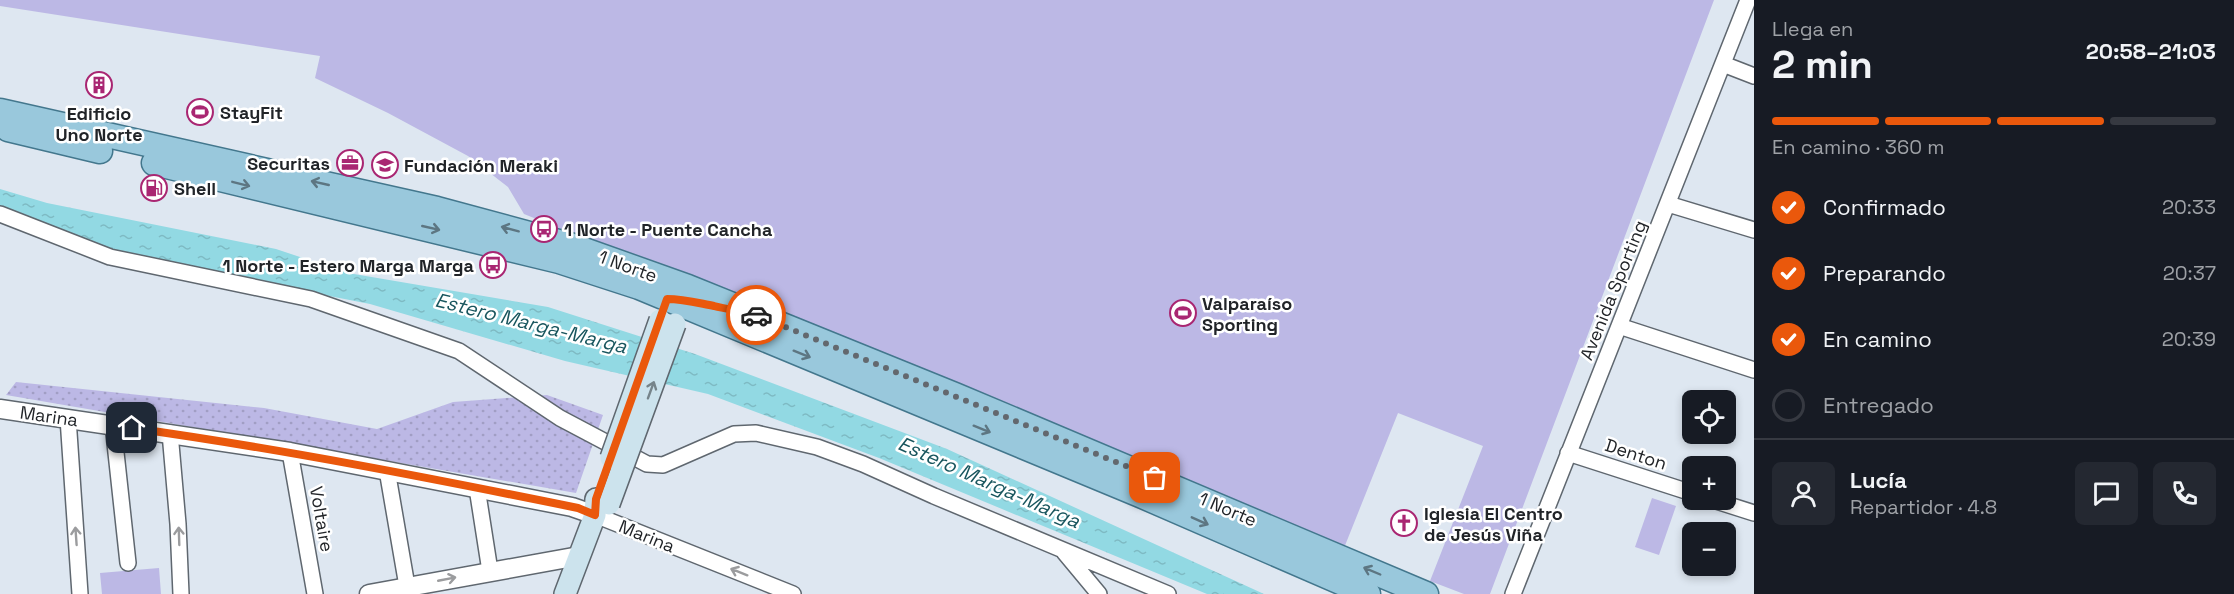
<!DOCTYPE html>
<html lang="es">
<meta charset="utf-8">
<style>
body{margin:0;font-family:"Space Grotesk",sans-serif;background:#242831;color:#f1f3f6;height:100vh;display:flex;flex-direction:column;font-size:22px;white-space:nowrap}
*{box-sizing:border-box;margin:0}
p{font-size:20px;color:#9ea1a6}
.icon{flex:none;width:33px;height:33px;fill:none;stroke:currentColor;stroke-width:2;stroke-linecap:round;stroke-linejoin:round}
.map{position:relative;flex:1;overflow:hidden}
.details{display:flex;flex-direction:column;background:#171b24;width:480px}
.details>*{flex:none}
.controls{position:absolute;left:1682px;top:390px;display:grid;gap:12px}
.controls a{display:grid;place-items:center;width:54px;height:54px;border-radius:9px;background:#171b24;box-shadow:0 3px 9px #0003;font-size:30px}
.pin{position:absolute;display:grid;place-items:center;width:51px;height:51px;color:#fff;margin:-26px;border-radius:12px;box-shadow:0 3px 9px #0006}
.courier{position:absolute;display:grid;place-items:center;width:60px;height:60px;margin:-30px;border:4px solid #ea580c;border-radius:50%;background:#fff;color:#222;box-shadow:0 2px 8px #0007}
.headline em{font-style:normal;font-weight:700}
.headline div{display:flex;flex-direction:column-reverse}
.headline{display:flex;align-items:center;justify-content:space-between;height:102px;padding:0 18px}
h1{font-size:39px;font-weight:700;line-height:45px}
.bar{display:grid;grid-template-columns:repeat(4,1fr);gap:9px 6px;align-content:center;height:72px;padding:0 18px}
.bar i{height:8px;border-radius:4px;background:#363941}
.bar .current{background:#ea580c}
.bar p{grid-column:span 4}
.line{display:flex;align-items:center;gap:15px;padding:0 18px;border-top:2px solid #363941}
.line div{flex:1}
.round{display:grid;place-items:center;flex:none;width:63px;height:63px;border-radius:9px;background:#242831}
ol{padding:0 18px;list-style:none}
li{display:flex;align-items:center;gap:18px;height:66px}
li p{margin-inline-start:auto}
li .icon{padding:6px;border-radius:50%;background:#ea580c;color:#fff;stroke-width:4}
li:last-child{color:#9ea1a6}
li i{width:33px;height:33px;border:3px solid #363941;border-radius:50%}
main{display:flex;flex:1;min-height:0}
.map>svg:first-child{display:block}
</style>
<main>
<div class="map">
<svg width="1754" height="594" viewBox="0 0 1754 594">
<defs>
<pattern id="grass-dots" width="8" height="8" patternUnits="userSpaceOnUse" patternTransform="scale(1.5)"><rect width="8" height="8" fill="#bcb8e5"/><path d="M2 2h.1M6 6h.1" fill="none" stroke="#a19ec4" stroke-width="1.8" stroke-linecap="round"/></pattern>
<pattern id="water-ripples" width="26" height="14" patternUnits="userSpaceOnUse" patternTransform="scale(1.5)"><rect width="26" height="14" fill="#92d9e3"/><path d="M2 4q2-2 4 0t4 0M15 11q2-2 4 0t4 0" fill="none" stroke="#7ebac3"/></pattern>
</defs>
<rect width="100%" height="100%" fill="#dee7f1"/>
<path fill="url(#grass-dots)" d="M 16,382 L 264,408 L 377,429 L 453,402 L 547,395 L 603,415 L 576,493 L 6,395 Z"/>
<path fill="#bcb8e5" d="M 0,0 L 1714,0 L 1490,594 L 1464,594 L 1430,581 L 1483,446 L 1398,413 L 1344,548 L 1137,461 L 524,214 L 508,187 L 468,156 L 388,113 L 315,78 L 320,56 L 0,6 Z
M 1652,498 L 1676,506 L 1659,555 L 1635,547 Z
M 159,568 L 161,594 L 102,594 L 100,573 Z"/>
<path fill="url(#water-ripples)" d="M 0,189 L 47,203 L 276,249 L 348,273 L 548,307 L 695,354 L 947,449 L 1264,594 L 1207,594 L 879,458 L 708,394 L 565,361 L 370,304 L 99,251 L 19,212 L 0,207 Z"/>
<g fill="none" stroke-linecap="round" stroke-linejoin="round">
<defs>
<path id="minor" d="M 1723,64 L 1754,76
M 1668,204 L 1754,230
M 0,214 L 110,257 L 311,299 L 459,351 L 560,418 L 647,464 L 663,465 L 734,434 L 756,433 L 817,447 L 863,464 L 934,496 L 1168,594
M 1619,326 L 1754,370
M 68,418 L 80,594
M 113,425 L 128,563
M 170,433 L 178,524 L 181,594
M 290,452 L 315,594
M 1568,453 L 1692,493
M 387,470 L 407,586
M 477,488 L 490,571
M 1713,500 L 1754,513
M 595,515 L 793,594
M 1064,552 L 1099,594
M 1513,594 L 1748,0"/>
<path id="tertiary" d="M 0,409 L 290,452 L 572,507 L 595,515
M 369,594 L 579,556"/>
<path id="secondary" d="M 565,594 L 595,515 L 596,499"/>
<path id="primary" d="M 0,111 L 437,209 L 570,245 L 688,287 L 955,395 L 1426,594
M 8,129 L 100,151
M 154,163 L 559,261 L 639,287 L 1140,495 L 1368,594"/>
</defs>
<use href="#minor" stroke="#5f676f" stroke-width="18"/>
<use href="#tertiary" stroke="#5f676f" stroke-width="21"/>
<use href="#secondary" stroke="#5f676f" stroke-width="24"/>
<use href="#primary" stroke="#43778d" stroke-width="27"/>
<use href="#minor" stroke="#fff" stroke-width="15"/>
<use href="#tertiary" stroke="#fff" stroke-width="18"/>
<use href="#secondary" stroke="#cce3ed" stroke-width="21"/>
<use href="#primary" stroke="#99c8dc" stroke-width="24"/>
<defs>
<path id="secondary-bridge" d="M 611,458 L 660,320
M 609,504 L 675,324"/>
</defs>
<use href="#secondary-bridge" stroke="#5f676f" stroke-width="24" stroke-linecap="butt"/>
<use href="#secondary-bridge" stroke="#cce3ed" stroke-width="21"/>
</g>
<defs><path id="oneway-shaft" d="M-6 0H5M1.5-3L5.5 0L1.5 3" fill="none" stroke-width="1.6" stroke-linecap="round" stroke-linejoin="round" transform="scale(1.5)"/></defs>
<g stroke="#5d7682">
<use href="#oneway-shaft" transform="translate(320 183) rotate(-167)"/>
<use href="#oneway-shaft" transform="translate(241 184) rotate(14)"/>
<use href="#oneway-shaft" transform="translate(431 228) rotate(13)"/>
<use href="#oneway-shaft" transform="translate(510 229) rotate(-165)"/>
<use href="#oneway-shaft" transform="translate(802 354) rotate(22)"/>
<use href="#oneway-shaft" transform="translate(982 429) rotate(22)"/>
<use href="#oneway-shaft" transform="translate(1200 521) rotate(24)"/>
<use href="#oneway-shaft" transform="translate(1372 571) rotate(-157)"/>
</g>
<use stroke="#76848a" href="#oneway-shaft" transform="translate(651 390) rotate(-70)"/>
<g stroke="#9b9c9e">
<use href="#oneway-shaft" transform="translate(76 536) rotate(-94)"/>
<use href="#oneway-shaft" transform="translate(179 536) rotate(-92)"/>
<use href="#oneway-shaft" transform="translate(739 572) rotate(-158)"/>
<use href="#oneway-shaft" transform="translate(447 579) rotate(-11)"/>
</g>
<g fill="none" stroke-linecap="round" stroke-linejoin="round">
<path stroke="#63686e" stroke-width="6" stroke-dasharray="0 10.8" d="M 756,315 L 1155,478"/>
<path stroke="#ea580c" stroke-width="8" d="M 132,428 C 282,449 430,478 578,508 L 595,515 L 596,499 L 667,299 C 684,299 698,303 714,306 C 729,310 742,310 756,315"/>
</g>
<defs>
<symbol id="building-ring" viewBox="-11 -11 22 22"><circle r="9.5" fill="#fff" stroke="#a92672" stroke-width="1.5"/><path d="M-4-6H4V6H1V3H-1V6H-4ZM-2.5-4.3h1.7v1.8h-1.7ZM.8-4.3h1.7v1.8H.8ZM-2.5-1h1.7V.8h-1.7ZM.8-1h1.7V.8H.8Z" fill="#a92672"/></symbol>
<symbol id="stadium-ring" viewBox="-11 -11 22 22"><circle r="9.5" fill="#fff" stroke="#a92672" stroke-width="1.5"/><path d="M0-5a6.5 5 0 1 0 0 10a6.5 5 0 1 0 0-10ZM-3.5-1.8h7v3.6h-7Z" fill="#a92672"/></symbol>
<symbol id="office-ring" viewBox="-11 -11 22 22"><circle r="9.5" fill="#fff" stroke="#a92672" stroke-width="1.5"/><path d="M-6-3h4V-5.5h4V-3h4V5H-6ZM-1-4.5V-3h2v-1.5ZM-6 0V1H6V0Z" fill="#a92672"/></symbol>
<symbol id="school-ring" viewBox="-11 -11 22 22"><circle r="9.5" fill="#fff" stroke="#a92672" stroke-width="1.5"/><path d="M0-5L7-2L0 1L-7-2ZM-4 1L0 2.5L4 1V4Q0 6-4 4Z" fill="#a92672"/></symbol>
<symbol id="fuel-ring" viewBox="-11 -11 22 22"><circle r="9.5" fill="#fff" stroke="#a92672" stroke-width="1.5"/><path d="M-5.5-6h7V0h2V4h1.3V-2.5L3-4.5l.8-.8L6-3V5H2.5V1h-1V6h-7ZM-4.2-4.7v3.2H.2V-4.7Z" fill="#a92672"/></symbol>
<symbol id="bus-ring" viewBox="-11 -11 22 22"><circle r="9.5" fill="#fff" stroke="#a92672" stroke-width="1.5"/><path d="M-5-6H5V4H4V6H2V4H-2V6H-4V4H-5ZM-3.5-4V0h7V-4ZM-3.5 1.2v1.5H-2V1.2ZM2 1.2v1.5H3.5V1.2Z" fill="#a92672"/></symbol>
<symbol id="church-ring" viewBox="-11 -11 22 22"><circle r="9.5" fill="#fff" stroke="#a92672" stroke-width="1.5"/><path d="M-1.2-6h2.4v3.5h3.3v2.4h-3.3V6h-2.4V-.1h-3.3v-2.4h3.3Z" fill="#a92672"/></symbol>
</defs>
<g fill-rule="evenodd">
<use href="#building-ring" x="84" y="70" width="30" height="30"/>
<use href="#stadium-ring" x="185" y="97" width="30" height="30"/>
<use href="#office-ring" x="335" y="148" width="30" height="30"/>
<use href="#school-ring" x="370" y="150" width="30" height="30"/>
<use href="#fuel-ring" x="139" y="173" width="30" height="30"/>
<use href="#bus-ring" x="529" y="214" width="30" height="30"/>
<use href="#bus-ring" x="478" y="250" width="30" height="30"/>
<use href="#stadium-ring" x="1168" y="298" width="30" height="30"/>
<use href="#church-ring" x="1389" y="508" width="30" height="30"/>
</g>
<g text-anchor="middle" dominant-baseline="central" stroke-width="5" stroke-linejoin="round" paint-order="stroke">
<g font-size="18" font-weight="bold" fill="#212428" stroke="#fff" text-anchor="start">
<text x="220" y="112">StayFit</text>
<text x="99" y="113" text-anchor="middle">Edificio<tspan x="99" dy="21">Uno Norte</tspan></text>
<text x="330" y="163" text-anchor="end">Securitas</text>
<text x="404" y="165">Fundación Meraki</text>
<text x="174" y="188">Shell</text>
<text x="564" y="229">1 Norte - Puente Cancha</text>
<text x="474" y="265" text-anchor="end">1 Norte - Estero Marga Marga</text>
<text x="1202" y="303">Valparaíso<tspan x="1202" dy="21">Sporting</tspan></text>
<text x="1424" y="513">Iglesia El Centro<tspan x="1424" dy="21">de Jesús Viña</tspan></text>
</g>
<g font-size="18" fill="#212428" stroke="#fff">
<text transform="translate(628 266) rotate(20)">1 Norte</text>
<text transform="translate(1613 290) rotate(-68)">Avenida Sporting</text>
<text transform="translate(49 416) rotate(8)">Marina</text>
<text transform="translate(1636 454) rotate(18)">Denton</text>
<text transform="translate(1228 509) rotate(23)">1 Norte</text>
<text transform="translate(322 519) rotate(80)">Voltaire</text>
<text transform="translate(647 536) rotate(22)">Marina</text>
</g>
<g font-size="20" font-style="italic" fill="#19565e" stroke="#fff">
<text transform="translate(531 323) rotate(14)">Estero Marga-Marga</text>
<text transform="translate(989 482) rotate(24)">Estero Marga-Marga</text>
</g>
</g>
</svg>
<div class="controls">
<a><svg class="icon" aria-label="locate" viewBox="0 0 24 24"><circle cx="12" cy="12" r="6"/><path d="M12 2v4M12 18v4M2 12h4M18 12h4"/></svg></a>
<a>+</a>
<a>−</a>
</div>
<div class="pin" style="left:1155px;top:478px;background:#ea580c"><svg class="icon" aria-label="bag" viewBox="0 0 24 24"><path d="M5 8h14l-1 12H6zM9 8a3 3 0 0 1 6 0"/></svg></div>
<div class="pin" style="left:132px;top:428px;background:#1f2937"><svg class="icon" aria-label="home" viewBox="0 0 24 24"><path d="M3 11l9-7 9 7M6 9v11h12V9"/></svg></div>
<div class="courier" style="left:756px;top:315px"><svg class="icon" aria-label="car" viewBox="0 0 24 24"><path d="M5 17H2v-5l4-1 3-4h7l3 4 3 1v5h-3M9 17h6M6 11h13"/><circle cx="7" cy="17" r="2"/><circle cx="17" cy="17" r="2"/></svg></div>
</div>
<section class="details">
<div class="headline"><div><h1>2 min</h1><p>Llega en</p></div><em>20:58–21:03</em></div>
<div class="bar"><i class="current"></i><i class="current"></i><i class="current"></i><i></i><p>En camino · 360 m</p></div>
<ol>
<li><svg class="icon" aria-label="check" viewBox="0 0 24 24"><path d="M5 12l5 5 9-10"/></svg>Confirmado<p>20:33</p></li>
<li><svg class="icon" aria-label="check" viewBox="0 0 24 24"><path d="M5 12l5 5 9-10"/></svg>Preparando<p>20:37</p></li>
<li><svg class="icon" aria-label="check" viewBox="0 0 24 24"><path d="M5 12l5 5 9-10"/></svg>En camino<p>20:39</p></li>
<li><i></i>Entregado</li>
</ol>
<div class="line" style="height:108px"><a class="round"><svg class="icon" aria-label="person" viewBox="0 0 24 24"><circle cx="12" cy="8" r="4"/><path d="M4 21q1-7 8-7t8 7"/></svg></a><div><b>Lucía</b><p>Repartidor · 4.8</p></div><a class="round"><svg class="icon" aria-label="chat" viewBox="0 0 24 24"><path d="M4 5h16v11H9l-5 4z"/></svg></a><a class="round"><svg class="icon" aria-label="phone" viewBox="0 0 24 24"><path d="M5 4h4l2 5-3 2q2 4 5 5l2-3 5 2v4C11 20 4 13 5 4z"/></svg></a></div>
</section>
</main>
